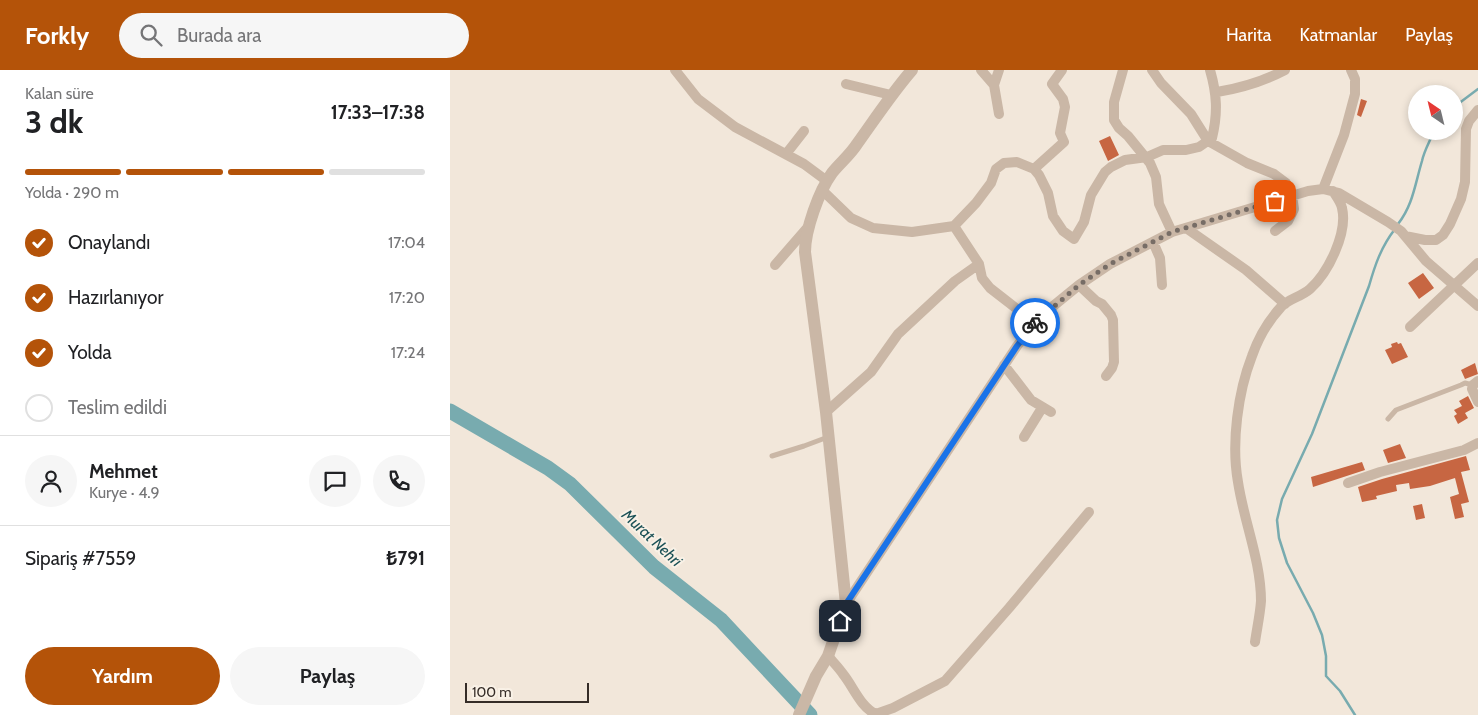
<!DOCTYPE html>
<html lang="tr">
<meta charset="utf-8">
<style>
body{margin:0;font-family:Cabin,sans-serif;background:#f6f6f6;color:#202124;height:100vh;display:flex;flex-direction:column;font-size:19px;white-space:nowrap}
*{box-sizing:border-box;margin:0}
p{font-size:16px;color:#757577}
.icon{flex:none;width:28px;height:28px;fill:none;stroke:currentColor;stroke-width:2;stroke-linecap:round;stroke-linejoin:round}
.map{position:relative;flex:1;overflow:hidden}
.side{display:flex;flex-direction:column;background:#fff;width:450px}
.side>*{flex:none}
.needle{width:32px;rotate:325deg}
.tools{position:absolute;left:958px;top:15px;display:grid;gap:10px}
.tools a{display:grid;place-items:center;width:55px;height:55px;border-radius:50%;background:#fff;box-shadow:0 2px 8px #0003;font-size:25px}
.scale{position:absolute;left:15px;bottom:12px;width:124px;box-sizing:border-box;padding-left:5px;border:2px solid #352c27;border-top:0;font-size:14px;line-height:18px;white-space:nowrap;color:#352c27;-webkit-text-stroke:4px #f9f1e6;paint-order:stroke}
.pin{position:absolute;display:grid;place-items:center;width:42px;height:42px;color:#fff;margin:-21px;border-radius:10px;box-shadow:0 2px 8px #0006}
.courier{position:absolute;display:grid;place-items:center;width:50px;height:50px;margin:-25px;border:4px solid #1a73e8;border-radius:50%;background:#fff;color:#222;box-shadow:0 1px 6px #0007}
.headline em{font-style:normal;font-weight:700}
.headline div{display:flex;flex-direction:column-reverse}
.headline{display:flex;align-items:center;justify-content:space-between;height:85px;padding:0 25px}
h1{font-size:32px;font-weight:700;line-height:38px}
.bar{display:grid;grid-template-columns:repeat(4,1fr);gap:8px 5px;align-content:center;height:60px;padding:0 25px}
.bar i{height:6px;border-radius:4px;background:#e0e0e0}
.bar .selected{background:#b45309}
.bar p{grid-column:span 4}
.line{display:flex;align-items:center;gap:12px;padding:0 25px;border-top:1px solid #e0e0e0}
.line div{flex:1}
.round{display:grid;place-items:center;flex:none;width:52px;height:52px;border-radius:26px;background:#f6f6f6}
ol{padding:0 25px;list-style:none}
li{display:flex;align-items:center;gap:15px;height:55px}
li p{margin-inline-start:auto}
li .icon{padding:5px;border-radius:50%;background:#b45309;color:#fff;stroke-width:4}
li:last-child{color:#757577}
li i{width:28px;height:28px;border:2px solid #e0e0e0;border-radius:50%}
.primary-button{display:flex;gap:10px;margin-top:auto;padding:10px 25px}
.primary-button a{flex:1;height:58px;border-radius:30px;background:#b45309;color:#fff;font-size:20px;font-weight:700;line-height:58px;text-align:center}
.primary-button a+a{background:#f6f6f6;color:#202124}
header{display:flex;align-items:center;gap:30px;box-sizing:border-box;height:70px;padding:0 25px;background:#b45309;color:#fff}
header strong{font-size:24px}
nav{display:flex;gap:28px;margin-inline-start:auto;font-size:18px}
.search{width:350px;height:45px;background:#f6f6f6;display:flex;align-items:center;gap:12px;box-sizing:border-box;padding:0 18px;border-radius:28px;color:#757577;font-size:19px}
main{display:flex;flex:1;min-height:0}
.map>svg:first-child{display:block}
</style>
<header>
<strong>Forkly</strong>
<div class="search"><svg class="icon" aria-label="search" viewBox="0 0 24 24"><circle cx="10" cy="10" r="6"/><path d="M15 15l6 6"/></svg>Burada ara</div>
<nav><a>Harita</a><a>Katmanlar</a><a>Paylaş</a></nav>
</header>
<main>
<section class="side">
<div class="headline"><div><h1>3 dk</h1><p>Kalan süre</p></div><em>17:33–17:38</em></div>
<div class="bar"><i class="selected"></i><i class="selected"></i><i class="selected"></i><i></i><p>Yolda · 290 m</p></div>
<ol>
<li><svg class="icon" aria-label="check" viewBox="0 0 24 24"><path d="M5 12l5 5 9-10"/></svg>Onaylandı<p>17:04</p></li>
<li><svg class="icon" aria-label="check" viewBox="0 0 24 24"><path d="M5 12l5 5 9-10"/></svg>Hazırlanıyor<p>17:20</p></li>
<li><svg class="icon" aria-label="check" viewBox="0 0 24 24"><path d="M5 12l5 5 9-10"/></svg>Yolda<p>17:24</p></li>
<li><i></i>Teslim edildi</li>
</ol>
<div class="line" style="height:90px"><a class="round"><svg class="icon" aria-label="person" viewBox="0 0 24 24"><circle cx="12" cy="8" r="4"/><path d="M4 21q1-7 8-7t8 7"/></svg></a><div><b>Mehmet</b><p>Kurye · 4.9</p></div><a class="round"><svg class="icon" aria-label="chat" viewBox="0 0 24 24"><path d="M4 5h16v11H9l-5 4z"/></svg></a><a class="round"><svg class="icon" aria-label="phone" viewBox="0 0 24 24"><path d="M5 4h4l2 5-3 2q2 4 5 5l2-3 5 2v4C11 20 4 13 5 4z"/></svg></a></div>
<div class="line" style="height:65px"><div>Sipariş #7559</div><b>₺791</b></div>
<div class="primary-button"><a>Yardım</a><a>Paylaş</a></div>
</section>
<div class="map">
<svg width="1028" height="645" viewBox="0 0 1028 645">
<rect width="100%" height="100%" fill="#f2e7da"/>
<g fill="none" stroke-linecap="round" stroke-linejoin="round">
<path stroke="#78abaf" stroke-width="2.5" d="M 1004,37 L 1028,19
M 948,154 C 963,135 965,114 972,91 C 974,81 980,71 984,61
M 905,645 L 890,621 L 876,606 L 876,586 L 872,565 L 863,543 L 837,493 L 829,468 L 827,450 L 832,429 L 862,364 L 919,216 C 925,195 931,177 945,159"/>
<path stroke="#78abaf" stroke-width="15" d="M 0,341 L 98,398 L 120,414 L 204,497 L 271,550 L 360,645"/>
</g>
<path fill="#c76642" d="M 911,29 L 917,31 L 911,47 L 907,45 Z
M 660,66 L 669,85 L 658,91 L 649,71 Z
M 973,203 L 984,218 L 969,229 L 958,213 Z
M 947,272 L 948,274 L 951,273 L 958,287 L 942,294 L 935,280 L 942,277 L 941,274 Z
M 1025,293 L 1028,304 L 1015,309 L 1011,300 Z
M 1018,326 L 1024,338 L 1015,343 L 1018,348 L 1008,354 L 1004,346 L 1007,344 L 1004,340 L 1012,336 L 1009,331 Z
M 950,374 L 956,388 L 938,393 L 933,380 Z
M 1016,386 L 1020,400 L 1011,402 L 1019,432 L 1011,434 L 1014,447 L 1005,449 L 1000,427 L 1009,424 L 1005,408 L 980,416 L 960,419 L 959,413 L 946,415 L 947,421 L 926,426 L 927,429 L 912,432 L 908,417 L 932,409 Z
M 912,392 L 915,400 L 863,417 L 861,407 Z
M 972,434 L 975,448 L 966,450 L 963,436 Z"/>
<g fill="none" stroke-linecap="round" stroke-linejoin="round">
<path stroke="#cab7a6" stroke-width="5" d="M 938,349 L 946,340 L 1011,315 L 1015,313 L 1023,315
M 322,386 L 354,376 L 378,367"/>
<path stroke="#cab7a6" stroke-width="10" d="M 225,0 L 248,29 L 285,57 L 354,94 L 377,111
M 531,0 L 544,15 L 549,44
M 673,0 L 664,32 L 664,50 L 669,58 L 678,66 L 700,93 L 706,107 L 709,134 L 722,162
M 702,0 L 711,13 L 741,44 L 758,71 L 797,93 L 824,104 L 836,113 L 842,126 L 844,139 L 838,151 L 825,161
M 396,14 L 441,25
M 544,15 L 549,0
M 767,22 C 791,18 814,11 835,0
M 336,84 L 354,61
M 584,99 L 614,72 L 610,63 L 615,37 L 613,29 L 602,14 L 612,0
M 873,119 L 894,65 L 905,24 L 905,9 L 901,0
M 373,121 L 401,148 L 423,158 L 462,162 L 504,156 L 529,194 L 532,208 L 540,218 L 585,253
M 504,156 L 526,133 L 541,113 L 546,99 L 554,93 L 567,92 L 584,99 L 589,105 L 598,123 L 603,146 L 613,161 L 624,169 L 634,152 L 641,125 L 655,102 L 661,97 L 675,90 L 697,87 L 713,80 L 736,80 L 749,77 L 762,68 C 768,43 767,24 760,0
M 736,158 L 796,200 L 835,234
M 955,166 L 975,170 L 986,170 L 993,165 L 1000,154 L 1011,129 L 1015,112 L 1016,59 L 1019,51 L 1028,40
M 703,172 L 710,188 L 712,215
M 325,195 L 358,157
M 629,215 L 646,231 L 652,234 L 661,245 L 663,250 L 664,292 L 662,298 L 656,306
M 960,257 L 1028,193
M 554,295 L 581,330 L 601,342
M 1028,311 L 1023,315 L 1022,319 L 1028,332
M 376,342 L 421,302 L 448,264 L 505,211 L 529,194
M 574,367 L 592,338
M 898,413 L 930,402 L 1014,380 L 1028,373
M 396,534 L 567,276 L 585,253 L 602,237 L 629,215 L 660,194 L 722,162 L 858,121 L 873,119 L 889,123 L 938,152 L 951,161 L 976,191 L 1028,236
M 805,572 C 807,558 810,545 811,531 C 811,491 794,452 788,412 C 781,373 788,322 802,286 C 808,269 819,250 831,237 C 838,229 851,227 860,219 C 878,203 898,163 892,138 C 891,132 886,126 883,121
M 378,586 C 383,592 389,598 393,604 C 403,616 411,638 426,644 L 443,638 L 495,611 L 559,538 L 639,442"/>
<path stroke="#cab7a6" stroke-width="12" d="M 349,645 L 366,606 L 378,586 L 396,534 L 376,342 L 355,182 C 355,160 369,121 382,103 C 390,93 400,85 407,74 C 425,49 442,23 462,0"/>
</g>
<g fill="none" stroke-linecap="round" stroke-linejoin="round">
<path stroke="#776d66" stroke-width="5" stroke-dasharray="0 9" d="M 585,253 L 629,215 L 660,194 L 722,162 L 825,131"/>
<path stroke="#1a73e8" stroke-width="6" d="M 390,551 L 396,534 L 567,276 L 585,253"/>
</g>
<g text-anchor="middle" dominant-baseline="central" stroke-width="4" stroke-linejoin="round" paint-order="stroke">
<g font-size="16" font-style="italic" fill="#1c5257" stroke="#f9f1e6">
<text transform="translate(202 468) rotate(43)">Murat Nehri</text>
</g>
</g>
</svg>
<div class="tools">
<a><svg class="needle" viewBox="-14 -14 28 28"><path d="M0-13l5 13h-10z" fill="#e53935"/><path d="M0 13l5-13h-10z" fill="#757577"/></svg></a>
</div>
<div class="scale">100 m</div>
<div class="pin" style="left:825px;top:131px;background:#ea580c"><svg class="icon" aria-label="bag" viewBox="0 0 24 24"><path d="M5 8h14l-1 12H6zM9 8a3 3 0 0 1 6 0"/></svg></div>
<div class="pin" style="left:390px;top:551px;background:#1f2937"><svg class="icon" aria-label="home" viewBox="0 0 24 24"><path d="M3 11l9-7 9 7M6 9v11h12V9"/></svg></div>
<div class="courier" style="left:585px;top:253px"><svg class="icon" aria-label="bike" viewBox="0 0 24 24"><circle cx="6" cy="16" r="4"/><circle cx="18" cy="16" r="4"/><path d="M6 16l4-8h5l3 8M10 8l3 8H6M13 5h3"/></svg></div>
</div>
</main>
